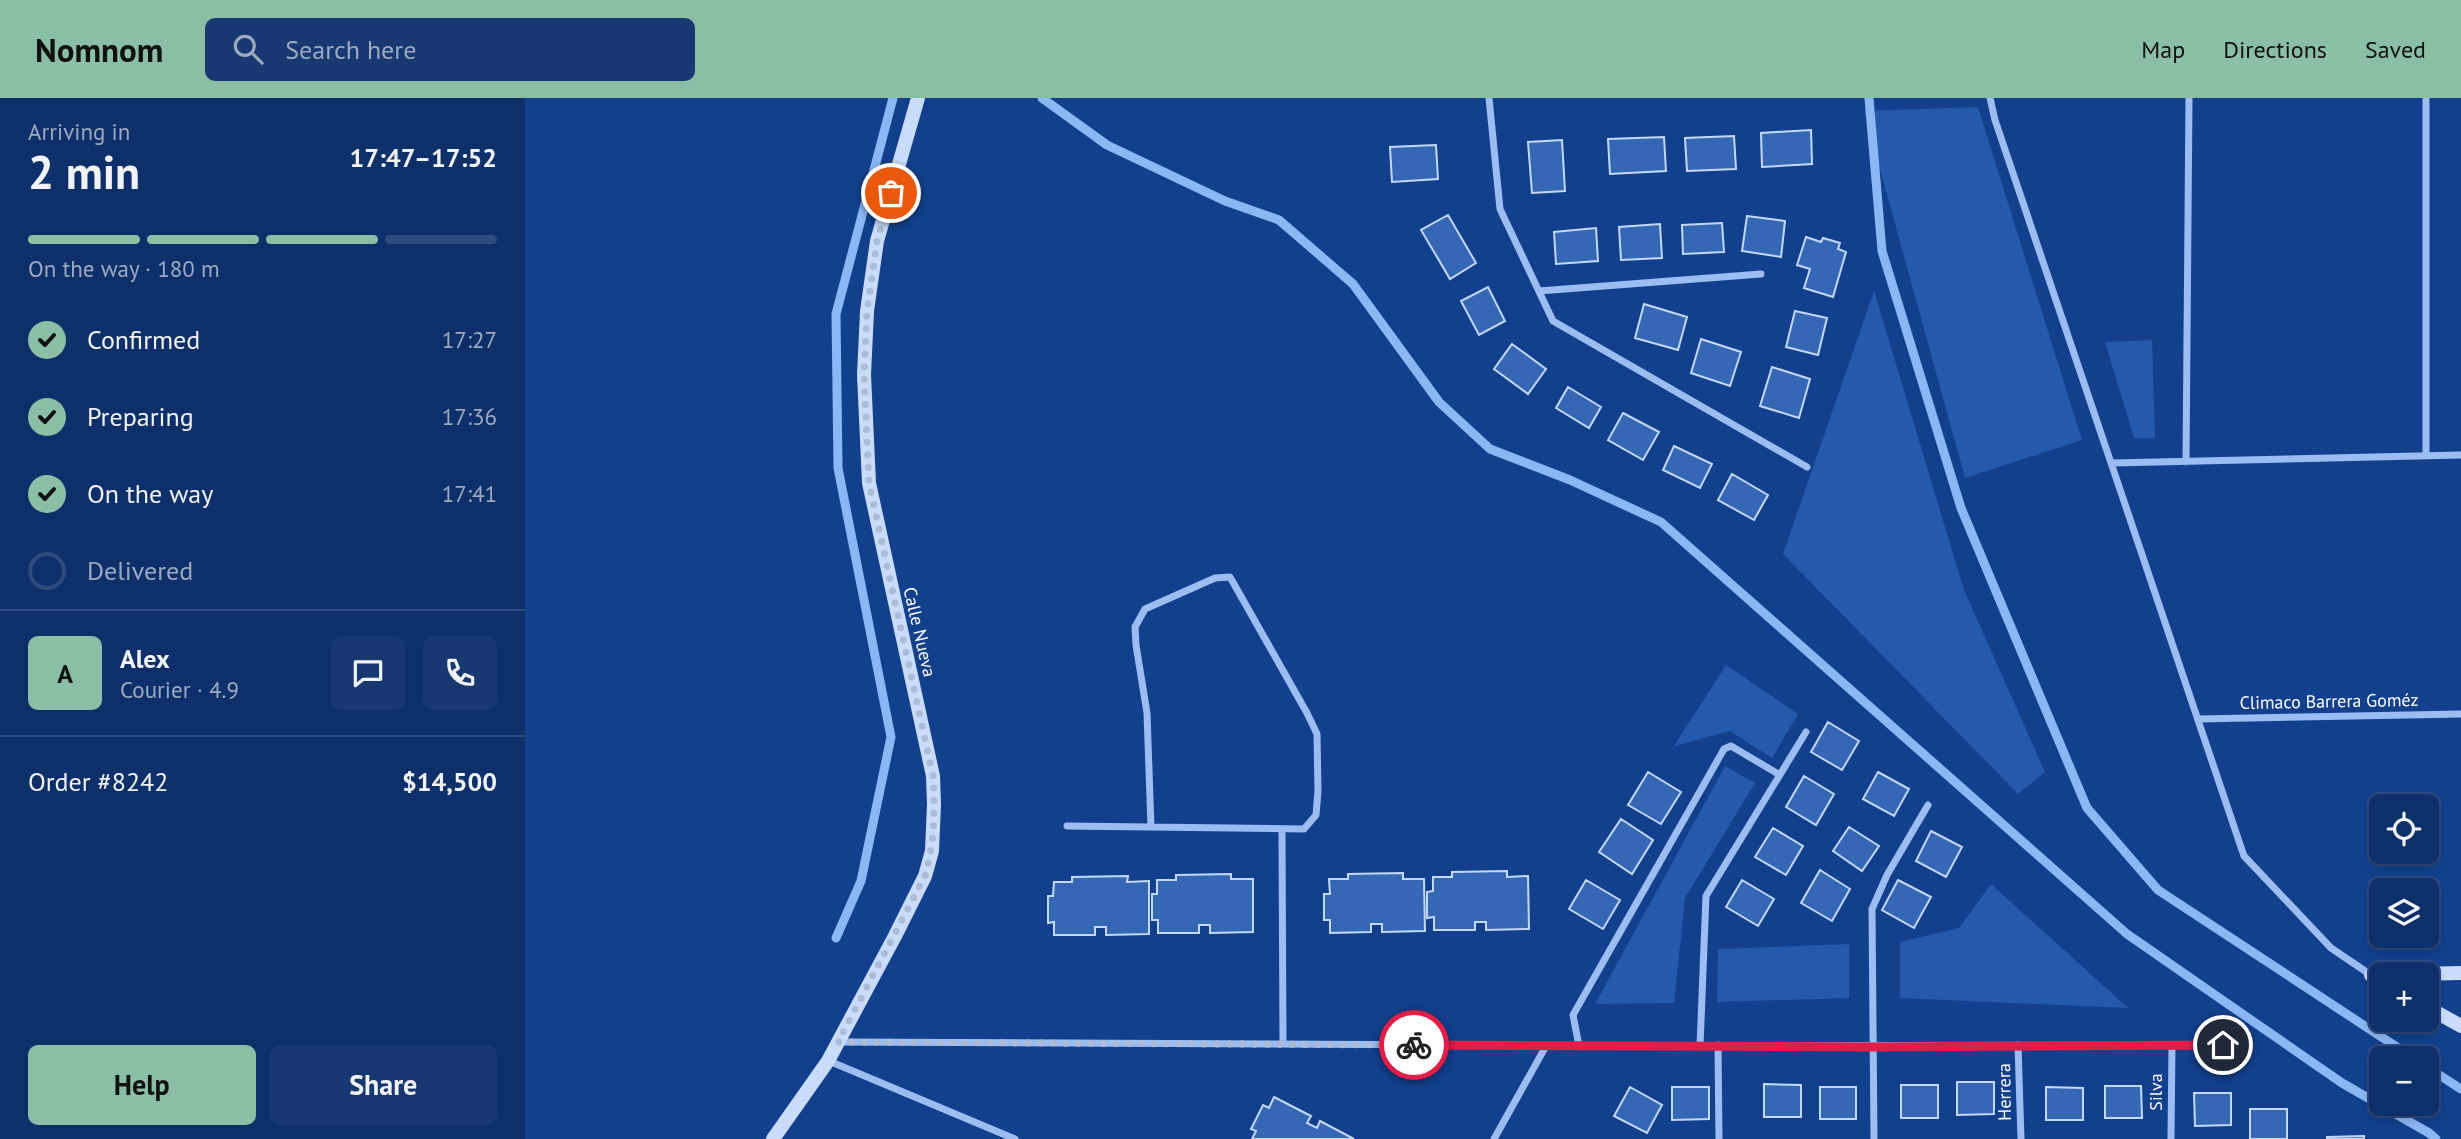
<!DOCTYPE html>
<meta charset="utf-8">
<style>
body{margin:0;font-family:"PT Sans",sans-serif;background:#173870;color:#f1f3f6;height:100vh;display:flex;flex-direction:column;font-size:26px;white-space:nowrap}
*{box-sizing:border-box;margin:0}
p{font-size:23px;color:#9ba9c1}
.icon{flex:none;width:38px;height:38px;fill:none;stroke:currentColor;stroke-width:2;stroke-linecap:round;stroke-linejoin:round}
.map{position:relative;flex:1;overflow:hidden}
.panel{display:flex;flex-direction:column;background:#0e306a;width:525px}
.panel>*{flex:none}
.controls{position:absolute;left:1844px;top:696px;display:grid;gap:14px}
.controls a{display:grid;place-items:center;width:70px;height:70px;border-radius:10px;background:#0e306a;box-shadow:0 4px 10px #0003,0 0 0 2px #2e4b7e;font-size:35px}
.pin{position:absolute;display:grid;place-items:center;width:60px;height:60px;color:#fff;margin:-30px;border:4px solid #fff;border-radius:50%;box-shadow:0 2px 7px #0007}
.courier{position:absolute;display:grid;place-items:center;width:70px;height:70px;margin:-35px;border:5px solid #e11d48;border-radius:50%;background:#fff;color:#222;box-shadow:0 2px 9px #0007}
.head em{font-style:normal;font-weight:600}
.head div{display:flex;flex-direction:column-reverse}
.head{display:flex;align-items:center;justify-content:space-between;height:119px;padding:0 28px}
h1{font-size:46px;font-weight:600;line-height:52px}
.bar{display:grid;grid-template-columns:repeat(4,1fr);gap:10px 7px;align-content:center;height:84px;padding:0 28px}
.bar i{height:9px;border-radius:5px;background:#2e4b7e}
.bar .current{background:#8abfa5}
.bar p{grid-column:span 4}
.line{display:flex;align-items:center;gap:18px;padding:0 28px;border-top:2px solid #2e4b7e}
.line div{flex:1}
.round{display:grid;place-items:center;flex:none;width:74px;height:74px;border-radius:10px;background:#173870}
ol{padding:0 28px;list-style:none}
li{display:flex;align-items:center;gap:21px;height:77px}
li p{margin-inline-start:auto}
li .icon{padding:7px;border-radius:50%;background:#8abfa5;color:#111;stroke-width:4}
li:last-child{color:#9ba9c1}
li i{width:38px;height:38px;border:4px solid #2e4b7e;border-radius:50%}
.button{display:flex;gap:14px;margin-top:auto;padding:14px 28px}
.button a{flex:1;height:80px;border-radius:10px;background:#8abfa5;color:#111;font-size:28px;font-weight:600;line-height:80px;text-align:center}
.button a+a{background:#173870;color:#f1f3f6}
header{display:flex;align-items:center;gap:42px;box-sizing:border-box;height:98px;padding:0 35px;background:#8abfa5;color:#111}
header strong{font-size:33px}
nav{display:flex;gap:38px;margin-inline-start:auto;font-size:24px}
.search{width:490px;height:63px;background:#173870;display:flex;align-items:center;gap:18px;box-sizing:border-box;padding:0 24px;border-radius:10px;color:#9ba9c1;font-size:26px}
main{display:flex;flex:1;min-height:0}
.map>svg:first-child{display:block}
</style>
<header>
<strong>Nomnom</strong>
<div class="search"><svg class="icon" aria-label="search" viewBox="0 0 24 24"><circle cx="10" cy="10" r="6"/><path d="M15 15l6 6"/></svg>Search here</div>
<nav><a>Map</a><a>Directions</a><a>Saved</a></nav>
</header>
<main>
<section class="panel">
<div class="head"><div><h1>2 min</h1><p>Arriving in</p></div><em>17:47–17:52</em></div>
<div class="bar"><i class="current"></i><i class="current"></i><i class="current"></i><i></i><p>On the way · 180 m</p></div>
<ol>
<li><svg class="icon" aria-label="check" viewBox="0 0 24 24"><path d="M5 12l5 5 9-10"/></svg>Confirmed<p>17:27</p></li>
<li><svg class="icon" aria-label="check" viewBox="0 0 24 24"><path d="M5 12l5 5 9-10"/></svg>Preparing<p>17:36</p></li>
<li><svg class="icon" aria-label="check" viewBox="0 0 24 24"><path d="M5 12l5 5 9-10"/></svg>On the way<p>17:41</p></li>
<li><i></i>Delivered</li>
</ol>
<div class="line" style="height:126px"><b class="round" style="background:#8abfa5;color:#111">A</b><div><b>Alex</b><p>Courier · 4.9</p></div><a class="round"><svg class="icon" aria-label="chat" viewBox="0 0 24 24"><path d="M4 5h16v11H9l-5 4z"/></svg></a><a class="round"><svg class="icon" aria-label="phone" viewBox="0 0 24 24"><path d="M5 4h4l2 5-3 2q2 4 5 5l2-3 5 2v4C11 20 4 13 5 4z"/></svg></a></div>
<div class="line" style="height:91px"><div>Order #8242</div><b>$14,500</b></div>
<div class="button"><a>Help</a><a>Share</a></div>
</section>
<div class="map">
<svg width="1936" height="1041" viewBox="0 0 1936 1041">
<rect width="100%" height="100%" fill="#12408d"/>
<path fill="#2459ac" d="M 1453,9 L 1557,342 L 1440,380 L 1339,13 Z
M 1349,193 L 1439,492 L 1520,674 L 1493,696 L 1258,456 Z
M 1627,242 L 1630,340 L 1609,340 L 1580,244 Z
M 1201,567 L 1273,616 L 1247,660 L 1205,633 L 1149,648 Z
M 1200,668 L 1230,685 L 1160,800 L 1149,905 L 1070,906 Z
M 1466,786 L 1603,910 L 1375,900 L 1375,844 L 1434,830 Z
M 1324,846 L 1324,900 L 1192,904 L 1193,851 Z"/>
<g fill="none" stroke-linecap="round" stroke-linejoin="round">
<path stroke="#8cb7f5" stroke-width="9" d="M 517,0 L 582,47 L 700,103 L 754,122 L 828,186 L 914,304 L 965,351 L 1045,382 L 1136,424 L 1602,836 L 1817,985 L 1904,1035 L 1911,1041
M 1344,0 L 1357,153 L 1436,410 L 1562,710 L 1633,792 L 1890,961
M 311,840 L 336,783 L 366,639 L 313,370 L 311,216 L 368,0
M 1902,969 L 1936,991"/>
</g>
<path fill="#3667b4" stroke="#c2d9fc" stroke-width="2" d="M 1286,32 L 1287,66 L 1237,69 L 1236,35 Z
M 1209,38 L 1211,71 L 1162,73 L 1160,40 Z
M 1139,39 L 1141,73 L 1085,76 L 1083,41 Z
M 1037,42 L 1040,93 L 1007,95 L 1003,44 Z
M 911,47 L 913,81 L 867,84 L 865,49 Z
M 923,117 L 951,165 L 925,181 L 896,132 Z
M 1222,118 L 1260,123 L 1256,159 L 1217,153 Z
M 1197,125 L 1199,154 L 1158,156 L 1157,127 Z
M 1135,126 L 1137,160 L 1096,162 L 1094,129 Z
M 1071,130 L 1073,163 L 1031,166 L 1029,134 Z
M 1281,139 L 1296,144 L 1298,140 L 1315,145 L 1313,151 L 1321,154 L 1308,199 L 1279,190 L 1285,171 L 1272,167 Z
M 963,189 L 980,223 L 954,237 L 936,203 Z
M 1119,206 L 1162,219 L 1153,252 L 1110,240 Z
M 1270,213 L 1302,220 L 1293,257 L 1261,249 Z
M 1176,241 L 1216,254 L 1205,288 L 1166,275 Z
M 987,246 L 1021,271 L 1003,296 L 969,271 Z
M 1247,269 L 1285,281 L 1274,320 L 1235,308 Z
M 1043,289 L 1076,309 L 1064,330 L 1031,310 Z
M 1098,315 L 1134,334 L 1118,362 L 1083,342 Z
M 1149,348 L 1187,366 L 1175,390 L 1138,372 Z
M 1207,376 L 1243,397 L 1229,422 L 1193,402 Z
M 1303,624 L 1334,643 L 1317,672 L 1286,654 Z
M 1123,674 L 1156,694 L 1136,726 L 1103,707 Z
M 1353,674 L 1384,691 L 1369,718 L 1338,701 Z
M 1279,678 L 1309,696 L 1291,727 L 1261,709 Z
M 1096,721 L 1128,742 L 1107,776 L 1074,754 Z
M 1324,729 L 1354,748 L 1337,773 L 1308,753 Z
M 1248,730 L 1278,748 L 1261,777 L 1230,759 Z
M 1406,733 L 1437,749 L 1421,779 L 1391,763 Z
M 1295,772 L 1325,791 L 1307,823 L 1276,805 Z
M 982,773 L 982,779 L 1003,778 L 1004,831 L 961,832 L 961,824 L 950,824 L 950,832 L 909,832 L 909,819 L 902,820 L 902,794 L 908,793 L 908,779 L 927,779 L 927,774 Z
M 878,775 L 878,781 L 899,781 L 900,833 L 857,834 L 857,826 L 846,826 L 846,834 L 805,835 L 805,822 L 799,822 L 799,796 L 805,796 L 804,781 L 823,781 L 823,776 Z
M 706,776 L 706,781 L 728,781 L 728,834 L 685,835 L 685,827 L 674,827 L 674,835 L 633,835 L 633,822 L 627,822 L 627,796 L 632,796 L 632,782 L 651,782 L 651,777 Z
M 603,778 L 602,784 L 624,783 L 624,836 L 581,837 L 581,829 L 570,829 L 570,837 L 529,837 L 529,824 L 523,825 L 523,798 L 528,798 L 529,784 L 547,784 L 547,779 Z
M 1061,782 L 1095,802 L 1078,831 L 1044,811 Z
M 1217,782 L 1249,801 L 1233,828 L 1201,809 Z
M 1373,782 L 1406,799 L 1389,830 L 1357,812 Z
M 1432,984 L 1469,984 L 1469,1016 L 1432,1017 Z
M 1239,986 L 1276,987 L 1276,1019 L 1239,1019 Z
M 1376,987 L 1413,987 L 1413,1020 L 1376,1020 Z
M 1580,988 L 1616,988 L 1617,1020 L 1580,1020 Z
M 1105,989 L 1137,1007 L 1122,1035 L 1089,1018 Z
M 1147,989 L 1184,989 L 1184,1021 L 1147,1022 Z
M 1295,989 L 1331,989 L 1331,1021 L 1295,1021 Z
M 1521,989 L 1558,990 L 1558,1022 L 1521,1022 Z
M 1669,995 L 1706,995 L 1706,1027 L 1670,1028 Z
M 749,999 L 786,1018 L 782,1025 L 792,1030 L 795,1023 L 829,1041 L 727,1041 L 731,1033 L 726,1031 L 738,1007 L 744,1010 Z
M 1725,1011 L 1762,1011 L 1762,1041 L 1725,1041 Z
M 1839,1038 L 1839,1041 L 1802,1041 L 1802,1039 Z"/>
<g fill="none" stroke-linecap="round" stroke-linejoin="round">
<path stroke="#9bbdf1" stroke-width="7" d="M 964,0 L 975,111 L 1028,223 L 1282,369
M 1465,0 L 1470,22 L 1719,758 L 1806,850 L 1846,877
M 1014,193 L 1236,176
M 1901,358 L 1901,0
M 1661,364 L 1664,0
M 1587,365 L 1936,357
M 1673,621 L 1936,616
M 542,728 L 779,731 L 791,717 L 793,693 L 792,636 L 782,615 L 705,479 L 690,480 L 620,511 L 610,529 L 611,547 L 622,615 L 626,729
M 757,731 L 758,946
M 313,944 L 1175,948 L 1698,947
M 1193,947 L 1194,1041
M 1493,947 L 1496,1041
M 1054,948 L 1048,917 L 1199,651 L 1206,648 L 1255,677
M 1175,948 L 1181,798 L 1281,634
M 304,963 L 490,1041
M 969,1041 L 1021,948
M 1349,1041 L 1347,811 L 1362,777 L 1403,707
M 1646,1041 L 1647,947"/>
<path stroke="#c9dcfc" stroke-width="14" d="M 1846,877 L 1936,875
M 1902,909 L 1936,928
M 248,1041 L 303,963 L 370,838 L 400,778 L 407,753 L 409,706 L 408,678 L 344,385 L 339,277 L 342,213 L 352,143 L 393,0"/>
</g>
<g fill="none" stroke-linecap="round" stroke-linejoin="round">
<path stroke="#acbcd7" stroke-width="7" stroke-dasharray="0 12.6" d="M 366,95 L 352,143 L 342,213 L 339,277 L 344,385 L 408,678 C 410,712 410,744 400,778 L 313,944 L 889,947"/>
<path stroke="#e11d48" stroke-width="9" d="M 889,947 L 1349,949 L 1698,947"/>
</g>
<g text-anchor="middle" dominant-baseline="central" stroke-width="7" stroke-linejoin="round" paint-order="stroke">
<g font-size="18" fill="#fff" stroke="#12408d">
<text transform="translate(395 534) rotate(77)">Calle Nueva</text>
<text transform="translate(1804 603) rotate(-1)">Climaco Barrera Goméz</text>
<text transform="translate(1479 994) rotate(-91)">Herrera</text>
<text transform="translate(1630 994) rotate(-90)">Silva</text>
</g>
</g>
</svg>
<div class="controls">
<a><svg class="icon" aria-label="locate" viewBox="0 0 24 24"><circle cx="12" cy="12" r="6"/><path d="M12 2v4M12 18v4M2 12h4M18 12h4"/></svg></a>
<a><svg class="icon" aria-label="layers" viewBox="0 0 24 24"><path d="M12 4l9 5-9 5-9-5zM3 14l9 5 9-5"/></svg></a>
<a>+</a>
<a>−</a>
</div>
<div class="pin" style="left:366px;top:95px;background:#ea580c"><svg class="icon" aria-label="bag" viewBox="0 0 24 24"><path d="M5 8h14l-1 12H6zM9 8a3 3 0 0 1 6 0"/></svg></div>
<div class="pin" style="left:1698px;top:947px;background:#1f2937"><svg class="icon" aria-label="home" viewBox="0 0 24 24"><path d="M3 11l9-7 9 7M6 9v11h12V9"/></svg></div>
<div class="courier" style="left:889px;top:947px"><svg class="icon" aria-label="bike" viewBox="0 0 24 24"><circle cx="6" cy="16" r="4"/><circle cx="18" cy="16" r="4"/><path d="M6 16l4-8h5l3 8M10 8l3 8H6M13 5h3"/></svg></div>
</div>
</main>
